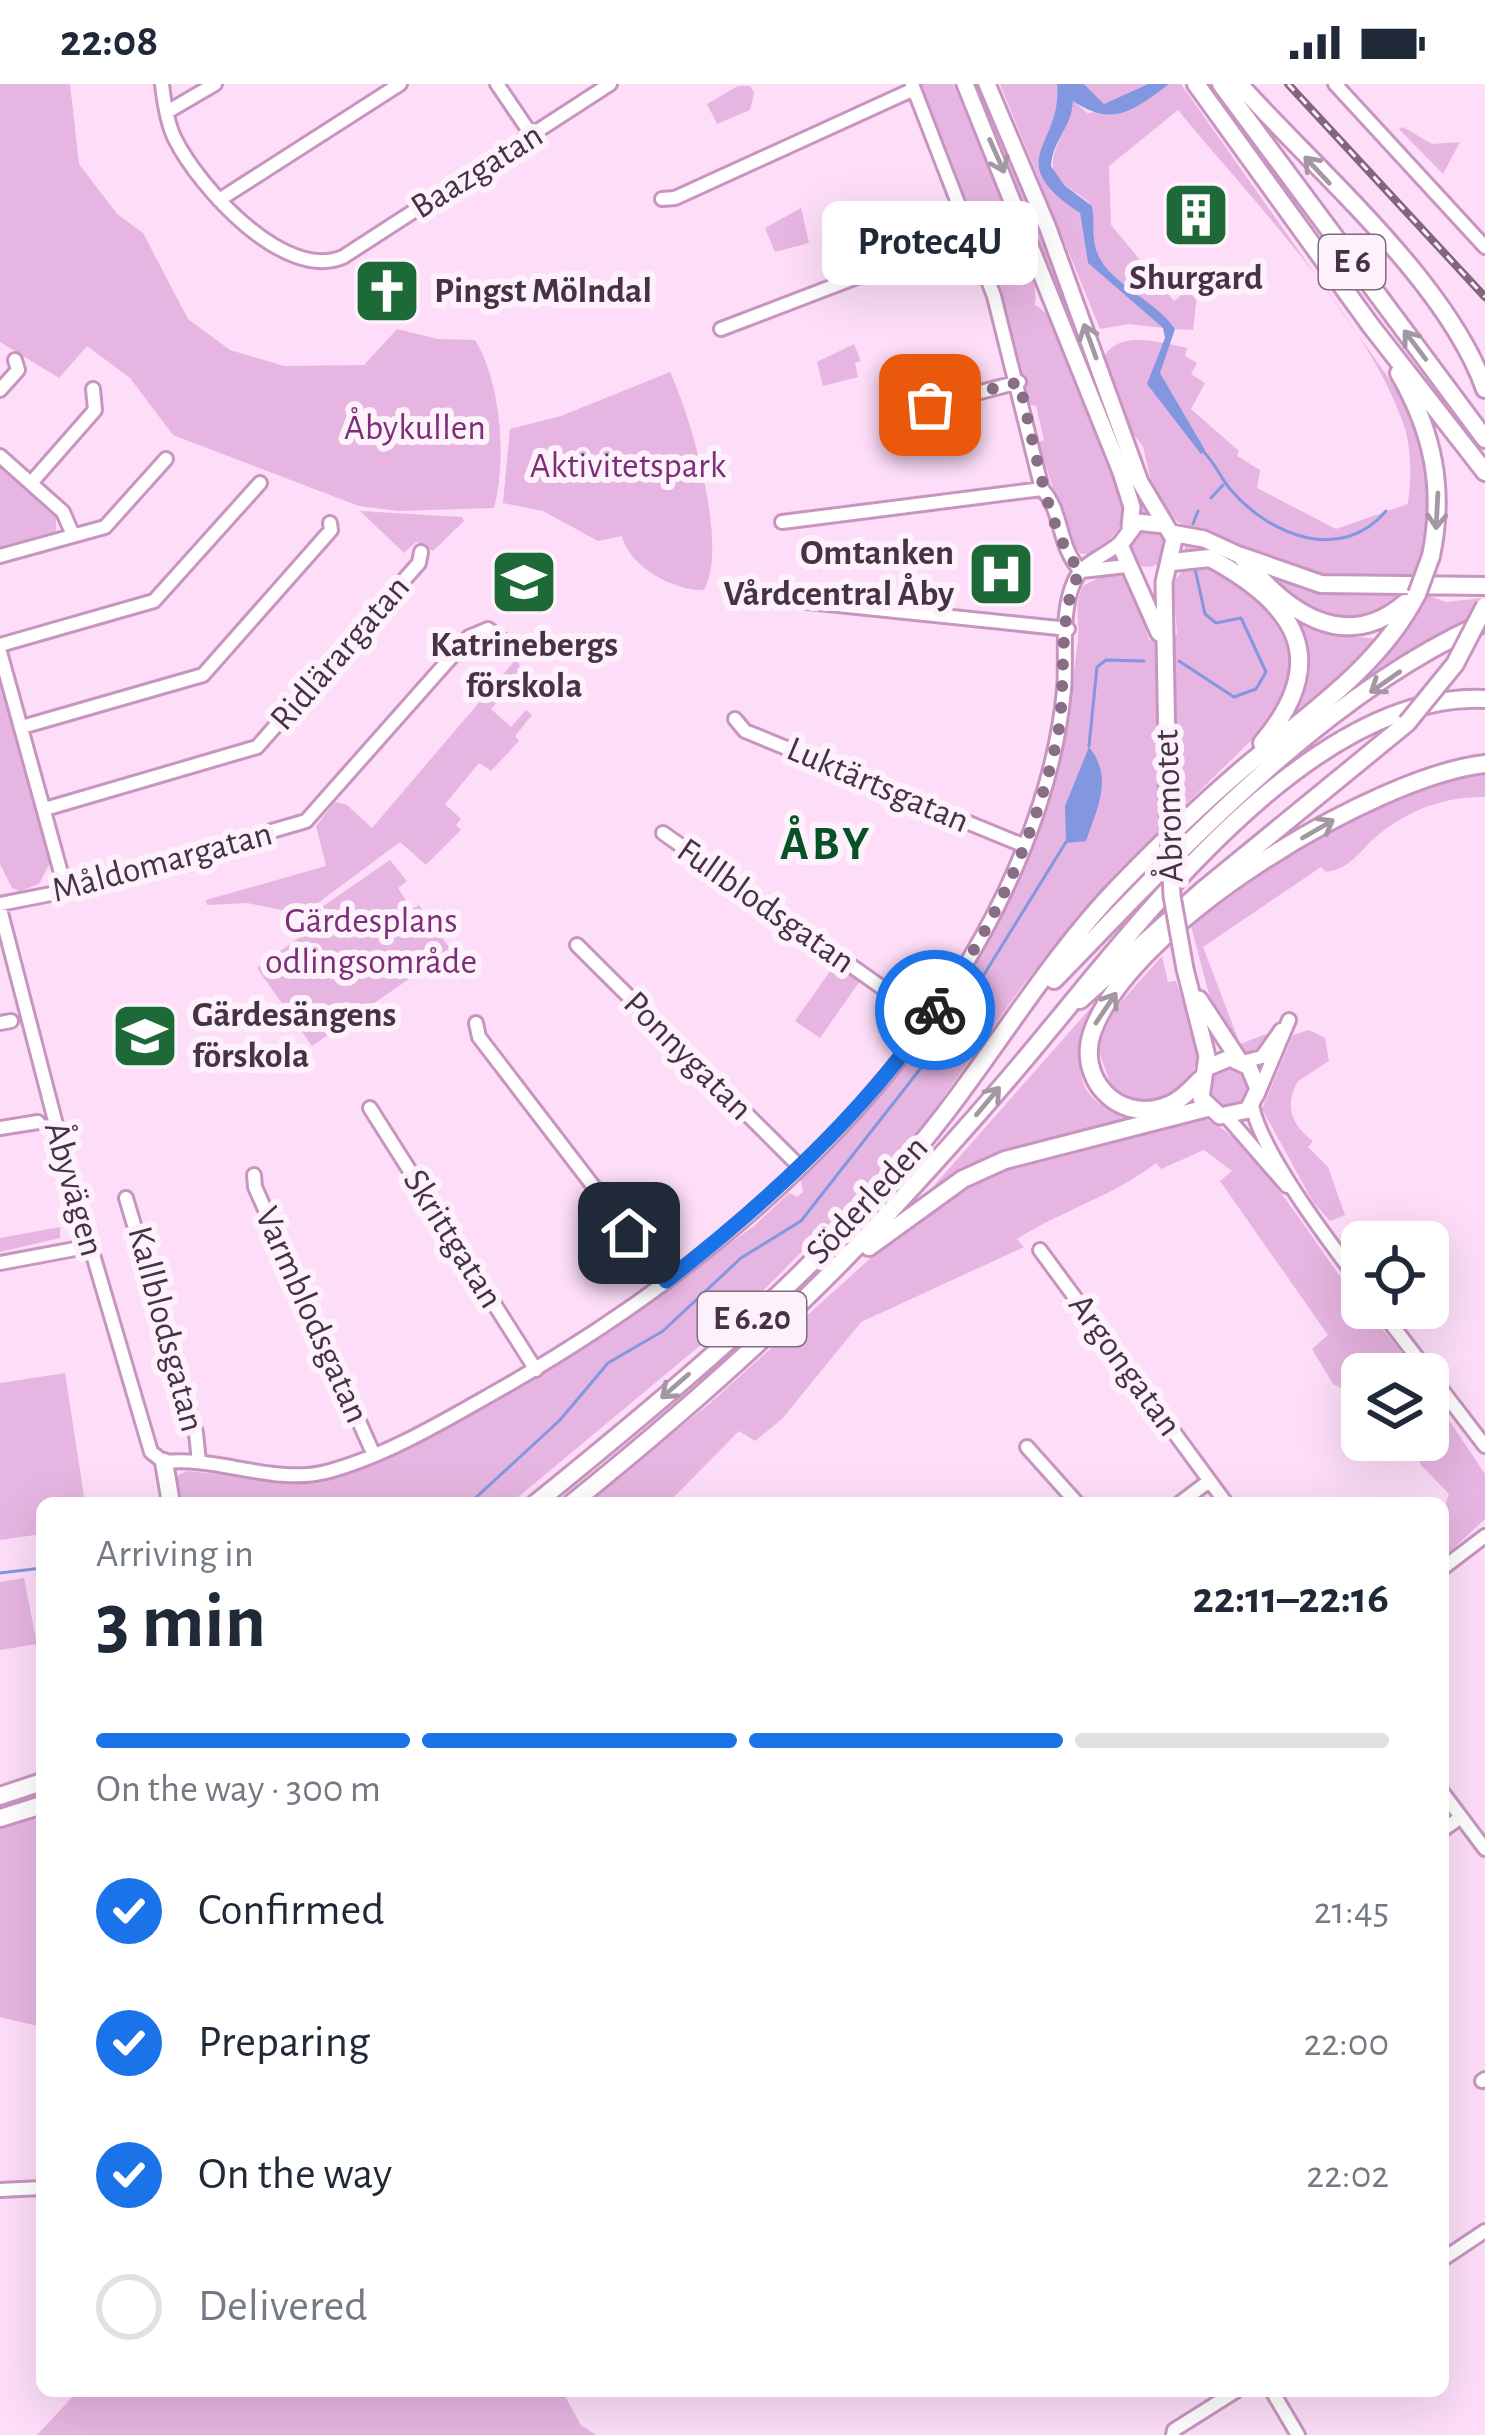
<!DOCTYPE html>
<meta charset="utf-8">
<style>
body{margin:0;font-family:"Alegreya Sans",sans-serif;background:#f6f6f7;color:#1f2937;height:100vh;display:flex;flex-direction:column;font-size:45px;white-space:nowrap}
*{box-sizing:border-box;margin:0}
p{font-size:39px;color:#747a83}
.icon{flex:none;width:66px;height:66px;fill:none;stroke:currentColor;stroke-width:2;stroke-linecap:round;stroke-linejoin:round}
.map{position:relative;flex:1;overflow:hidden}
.details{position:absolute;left:36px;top:1413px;width:1413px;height:900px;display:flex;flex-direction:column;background:#fff;border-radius:18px;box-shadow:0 12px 48px #0002}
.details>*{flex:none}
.buttons{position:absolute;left:1341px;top:1137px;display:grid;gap:24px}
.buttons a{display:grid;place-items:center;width:108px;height:108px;border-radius:18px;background:#fff;box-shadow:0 12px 48px #0002;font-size:60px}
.pin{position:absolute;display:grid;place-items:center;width:102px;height:102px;color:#fff;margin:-51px;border-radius:24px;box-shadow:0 6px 18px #0006}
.courier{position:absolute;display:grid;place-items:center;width:120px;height:120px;margin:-60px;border:9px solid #1a73e8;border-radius:50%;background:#fff;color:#222;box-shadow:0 3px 15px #0007}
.bubble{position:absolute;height:84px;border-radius:18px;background:#fff;box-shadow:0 12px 48px #0002;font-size:39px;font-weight:700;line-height:84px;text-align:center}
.headline em{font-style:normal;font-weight:700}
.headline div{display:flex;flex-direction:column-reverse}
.headline{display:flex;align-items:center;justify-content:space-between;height:204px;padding:0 60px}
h1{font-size:78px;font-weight:700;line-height:90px}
.bar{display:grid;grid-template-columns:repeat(4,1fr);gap:18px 12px;align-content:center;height:144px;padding:0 60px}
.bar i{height:15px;border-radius:9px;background:#e0e1e3}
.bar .active{background:#1a73e8}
.bar p{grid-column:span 4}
ol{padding:0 60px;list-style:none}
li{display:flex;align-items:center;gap:36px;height:132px}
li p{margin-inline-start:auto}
li .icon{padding:12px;border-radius:50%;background:#1a73e8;color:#fff;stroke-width:4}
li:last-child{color:#747a83}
li i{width:66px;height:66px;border:6px solid #e0e1e3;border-radius:50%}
.status{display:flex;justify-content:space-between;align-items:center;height:84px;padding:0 60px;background:#fff;direction:ltr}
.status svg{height:33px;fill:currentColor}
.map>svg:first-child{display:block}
</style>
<div class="status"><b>22:08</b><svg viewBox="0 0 49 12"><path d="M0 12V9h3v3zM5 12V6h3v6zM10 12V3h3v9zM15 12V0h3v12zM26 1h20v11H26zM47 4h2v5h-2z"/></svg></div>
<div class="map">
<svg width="1485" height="2351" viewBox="0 0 1485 2351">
<rect width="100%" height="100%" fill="#fdddf8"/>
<path fill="#e7b5e1" d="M 0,0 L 70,0 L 79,80 L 117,130 L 143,149 L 188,235 L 230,266 L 284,282 L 364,281 L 397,245 L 438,255 L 475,256 C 501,298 507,375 494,424 L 398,427 L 359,422 L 173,351 L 130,294 L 87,262 L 59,294 L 0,258 Z
M 918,0 L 953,0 L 1008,126 L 1013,155 C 1030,173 1037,199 1035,221 C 1073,240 1110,377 1124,420 L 1122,440 L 1099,469 L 1081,470 L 1071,460 L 1038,358 L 1044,356 L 1036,322 L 1027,320 L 980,153 Z
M 973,0 L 981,0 L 1149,427 L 1140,429 L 1021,112 Z
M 1000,0 L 1057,0 L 1058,25 L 1038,81 L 1049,103 L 1080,129 L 1088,179 L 1163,244 L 1129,240 L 1100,245 Z
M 1084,0 L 1148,0 L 1104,20 Z
M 1169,0 L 1181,0 L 1402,313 C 1429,372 1440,438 1410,499 L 1319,494 L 1181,440 L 1165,428 L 1153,407 L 1143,362 L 1128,344 L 1103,276 C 1116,244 1160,259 1187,264 L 1185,272 L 1197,279 L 1191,290 L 1205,299 L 1191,325 L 1239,367 L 1237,372 L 1260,386 L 1257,404 L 1336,445 L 1408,420 C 1411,395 1412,369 1405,345 C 1371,238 1250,114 1178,26 L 1109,82 L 1111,141 L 1174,217 L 1184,209 L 1197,211 L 1193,246 L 1175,245 C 1155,215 1101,197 1095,161 C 1092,148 1095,135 1092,122 C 1083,111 1071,107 1061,98 C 1037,74 1073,47 1073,16 L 1087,29 L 1129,25 Z
M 738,2 L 750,2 L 754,9 L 750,26 L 717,40 L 707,20 Z
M 1403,43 L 1432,60 L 1460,58 L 1443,90 L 1399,45 Z
M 801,124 L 809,159 L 775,168 L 765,144 Z
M 854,260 L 861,277 L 855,279 L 858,293 L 823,302 L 817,278 Z
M 670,288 C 691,333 729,462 704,506 C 674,507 629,483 622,452 L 598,457 L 543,427 L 503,419 L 510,345 L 561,332 Z
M 0,383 L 56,432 L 56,447 L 0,467 Z
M 360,427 L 462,433 L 464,437 L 433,467 L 416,458 L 404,469 Z
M1129 464a19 19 0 1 1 38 0a19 19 0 1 1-38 0Z
M 1185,458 L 1227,472 L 1327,549 L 1378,555 L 1292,635 C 1350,540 1254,504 1185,471 Z
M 1188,481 L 1221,489 L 1285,542 L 1295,590 L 1273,635 L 1111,794 L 1023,901 L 914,1054 L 750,1220 L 511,1419 L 175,1419 L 174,1394 L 186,1387 L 310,1398 L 431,1350 L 625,1235 L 754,1142 L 789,1109 L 797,1113 L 803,1108 L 800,1091 C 913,973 1020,847 1058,683 C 1068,641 1073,596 1078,555 C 1080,535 1073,524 1083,502 L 1107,489 L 1124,493 L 1138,516 L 1149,556 L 1177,550 L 1173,498 Z
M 1264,488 L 1337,508 L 1404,509 L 1364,539 L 1320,531 Z
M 1427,511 L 1446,518 L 1482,514 L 1474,532 L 1342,619 L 1404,551 Z
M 517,574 L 525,598 L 518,594 L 491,625 L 511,643 L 526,626 L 532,631 L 515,652 L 519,657 L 491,687 L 479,679 L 445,720 L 461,735 L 456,741 L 461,746 L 426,781 L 400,758 L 303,830 L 247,819 L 207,821 L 206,816 L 326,782 L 316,742 L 335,718 L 347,721 L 372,744 Z
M 0,599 L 51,777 L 39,800 L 20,807 L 12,804 L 0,780 Z
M 1485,686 L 1485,713 C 1446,712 1408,726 1378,751 C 1358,768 1352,784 1326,788 L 1321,783 L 1203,863 L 1240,960 L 1269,949 L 1258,966 L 1243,969 L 1215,933 L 1191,842 C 1285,771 1369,712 1485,686 Z
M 390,776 L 407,797 L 398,804 L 412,825 L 419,821 L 451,866 L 312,962 L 257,884 L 325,835 L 319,825 Z
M 1162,872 L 1168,898 L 1176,897 C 1194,954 1222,998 1145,1021 L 1112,1005 L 1098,964 L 1113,927 Z
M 835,880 L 860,897 L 820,954 L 795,937 Z
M 1109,903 C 1070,966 1058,1029 1154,1034 L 1000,1069 L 923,1114 Z
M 1309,946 L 1325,954 L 1329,977 L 1298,997 C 1284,1021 1291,1041 1313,1057 L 1308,1063 L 1328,1083 L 1345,1131 L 1330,1137 L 1313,1118 L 1262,1025 L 1293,951 Z
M1208 1004a20 20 0 1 1 40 0a20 20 0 1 1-40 0Z
M 1204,1035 C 1245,1045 1319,1165 1348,1203 C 1370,1231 1396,1259 1417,1290 L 1362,1290 L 1362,1314 L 1333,1300 L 1312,1265 L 1328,1251 L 1220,1097 L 1232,1087 L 1204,1066 L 1161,1085 L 1156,1079 C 1114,1112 1062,1126 1017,1155 L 1024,1163 L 861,1238 L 782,1335 L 755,1357 L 739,1347 L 668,1419 L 587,1419 L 709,1320 L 884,1162 L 954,1109 L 996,1086 Z
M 60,1143 L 60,1154 L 0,1168 L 0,1154 Z
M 65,1289 L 85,1419 L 42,1419 L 42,1450 L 0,1456 L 0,1299 Z
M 1428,1305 L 1485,1390 L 1485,1435 L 1443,1474 L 1443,1427 L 1449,1410 L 1420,1380 L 1414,1356 L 1428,1356 Z
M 24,1494 L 37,1560 L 0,1566 L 0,1498 Z
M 42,1732 L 42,1943 L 0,1933 L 0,1745 Z
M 78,2307 L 562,2307 L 581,2341 L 596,2351 L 37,2351 Z"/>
<path fill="#8297df" d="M 1057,0 L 1084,0 L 1104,20 L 1148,0 L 1169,0 C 1132,28 1112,43 1073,17 C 1072,44 1052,57 1051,82 L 1064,101 L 1092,122 C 1095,135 1092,148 1095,161 C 1102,198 1155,214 1175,245 L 1160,289 L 1205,366 L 1201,370 L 1147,300 L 1165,254 L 1163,244 L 1088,179 L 1080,129 C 999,75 1063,63 1057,0 Z
M 1089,663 C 1114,694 1097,724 1086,757 L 1066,759 L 1065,722 Z"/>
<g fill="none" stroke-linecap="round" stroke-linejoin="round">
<path stroke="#8297df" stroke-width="3" d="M 1203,367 C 1217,382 1220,393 1230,405 C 1270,452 1341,480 1386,427
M 1211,414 L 1223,401
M 1193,440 L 1198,427
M 1179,577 L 1234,613 L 1256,605 L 1266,588 L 1241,534 L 1216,539 L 1205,530 L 1195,485
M 1089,662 L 1097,583 L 1106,576 L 1144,577
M 470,1419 L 560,1336 L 608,1279 L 663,1247 L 741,1174 L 801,1137 L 946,952 L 1066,758
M 0,1489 L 42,1484"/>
<defs>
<path id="minor" d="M 162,0 C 164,18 167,39 175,55 C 199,103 284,198 343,173 L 610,0
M 497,0 L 533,53
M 912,0 L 994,212 L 1042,405 C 1064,429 1057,462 1081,487
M 1335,0 L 1485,163
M 167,28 L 215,0
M 662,115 L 675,114 L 914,5
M 219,116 L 400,0
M 721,245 L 972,149
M 0,306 L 18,286 L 15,276
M 930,321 L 1019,298
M 0,372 L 63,428 L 73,451
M 31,399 L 95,326 L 93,305
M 782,438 L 1042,405
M 0,472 L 105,443 L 166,375
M 1082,487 L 1126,482
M 770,514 L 1068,545
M 0,561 L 154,517 L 260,399
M 0,568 L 66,807
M 735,635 L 745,647 L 1025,762
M 22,643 L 203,591 L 331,446 L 330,439
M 45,725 L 257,663 L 419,479 L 421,468
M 663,749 L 928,936
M 0,820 L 66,807 L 306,737 L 469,553 L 488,545 L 518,568
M 0,825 L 66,1079 L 151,1368 L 164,1378 C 218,1372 273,1401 326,1388 C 383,1373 439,1340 490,1311 C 710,1188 928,1004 1024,764 C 1044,714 1059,660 1064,606 C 1067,573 1060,529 1074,498 C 1083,477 1105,473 1121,458
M 577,861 L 799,1082
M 0,939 L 11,937
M 476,939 L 479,953 L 666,1197
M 1242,978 L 1262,973 L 1281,946
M 1257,1012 L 1289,936
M 1252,1021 C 1261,1069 1331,1160 1362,1201
M 370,1024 L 536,1286
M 1227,1033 L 1287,1102
M 0,1044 L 38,1038
M 254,1091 L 255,1103 L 373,1369
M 126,1114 L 196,1349 L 199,1378
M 1040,1166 L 1226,1419
M 0,1179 L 91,1162
M 1379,1224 L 1485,1362
M 1027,1363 L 1077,1419
M 1180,1419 L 1209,1397
M 1443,1484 L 1485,1452
M 1443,1709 L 1485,1765
M 1443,1746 L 1461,1733
M 1482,1997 L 1485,1995
M 0,2106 L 42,2104
M 1443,2175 L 1485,2147
M 1272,2307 L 1298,2351
M 1173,2351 L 1174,2346 L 1236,2307"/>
<path id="major" d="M 965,0 L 1121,388 L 1132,423 L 1130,442
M 987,0 L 1048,144 L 1140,398 L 1174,455 L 1164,498 L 1168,722
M 1171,449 L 1204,455 L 1241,472
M 1159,549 L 1120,461 L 1137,438 L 1164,441
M 1185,885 L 1207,972 L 1201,1014 L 1220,1032 L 1248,1026 L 1258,1005 L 1249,983 L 1230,974 L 1206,984
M 1199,915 L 1239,976"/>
<path id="highway" d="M 1196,0 L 1371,242 L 1485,388
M 1221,0 L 1485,355
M 1239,0 C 1316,86 1447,197 1485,305
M 1399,289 C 1433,348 1445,405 1431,472
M 1241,472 L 1321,500 L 1485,502
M 1242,473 C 1285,527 1344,571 1405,519
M 1172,478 L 1210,474 C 1297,521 1332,576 1262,659
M 1054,896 C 1176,771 1318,614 1479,541
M 1080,916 L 1203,806 L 1407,639
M 1200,996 C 1189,1007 1178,1019 1163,1023 C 1116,1038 1077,993 1092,949 C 1129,840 1375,692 1485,680
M 869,1163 L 963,1095 L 1005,1076 L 1207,1024
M 164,1378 L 171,1419
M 536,1419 C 667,1313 799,1203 909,1074 C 984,987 1040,884 1120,801 C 1158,762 1197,724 1239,688 C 1302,634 1378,586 1417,510
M 572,1419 C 680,1332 786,1239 881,1137 C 939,1075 996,1011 1050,945 C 1148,827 1316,606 1485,615
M 0,1712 L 42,1698
M 0,1734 L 42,1721"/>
</defs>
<use href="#minor" stroke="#c895c1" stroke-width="18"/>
<use href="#major" stroke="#c895c1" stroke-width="21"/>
<use href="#highway" stroke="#c895c1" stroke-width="22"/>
<use href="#minor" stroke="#fff" stroke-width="12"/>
<use href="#major" stroke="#fff" stroke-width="15"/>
<use href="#highway" stroke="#fff" stroke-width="16"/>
<defs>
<path id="rail" d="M 1288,0 L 1485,213"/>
</defs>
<use href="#rail" stroke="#80677d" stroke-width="8"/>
<use href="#rail" stroke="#fdf2fb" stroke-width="3" stroke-dasharray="9" stroke-linecap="butt"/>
<defs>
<path id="major-bridge" d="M 1168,722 L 1172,812 L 1185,885"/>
<path id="highway-bridge" d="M 1417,510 L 1431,472
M 1407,639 L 1455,580 L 1485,522"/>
</defs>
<use href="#major-bridge" stroke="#c895c1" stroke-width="21" stroke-linecap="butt"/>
<use href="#highway-bridge" stroke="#c895c1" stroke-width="22" stroke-linecap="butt"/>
<use href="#major-bridge" stroke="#fff" stroke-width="15"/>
<use href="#highway-bridge" stroke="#fff" stroke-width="16"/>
</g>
<defs><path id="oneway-shaft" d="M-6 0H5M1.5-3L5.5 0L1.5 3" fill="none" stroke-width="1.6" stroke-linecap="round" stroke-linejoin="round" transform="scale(3)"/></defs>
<g stroke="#a398a2">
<use href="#oneway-shaft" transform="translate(997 72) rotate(66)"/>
<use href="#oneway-shaft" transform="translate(1317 86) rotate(-133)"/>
<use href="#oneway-shaft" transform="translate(1090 257) rotate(-110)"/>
<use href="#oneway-shaft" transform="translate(1415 261) rotate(-127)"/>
<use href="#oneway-shaft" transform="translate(1437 427) rotate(93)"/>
<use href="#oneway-shaft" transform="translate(1385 598) rotate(145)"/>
<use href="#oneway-shaft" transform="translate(1318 745) rotate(-30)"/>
<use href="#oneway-shaft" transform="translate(1106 924) rotate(-56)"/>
<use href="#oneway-shaft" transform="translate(988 1017) rotate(-50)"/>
<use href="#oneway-shaft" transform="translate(675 1302) rotate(139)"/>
</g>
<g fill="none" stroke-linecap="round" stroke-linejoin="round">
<path stroke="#876e84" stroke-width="12" stroke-dasharray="0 21.6" d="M 930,321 L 1019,298 C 1032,347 1048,454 1081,487 C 1056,523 1067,604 1058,650 C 1037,750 994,843 935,926"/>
<path stroke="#1a73e8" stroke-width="15" d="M 629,1149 L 666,1197 C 766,1119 862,1031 935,926"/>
</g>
<defs>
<symbol id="building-square" viewBox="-11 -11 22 22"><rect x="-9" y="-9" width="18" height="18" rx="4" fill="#1e6938" stroke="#fdf2fb"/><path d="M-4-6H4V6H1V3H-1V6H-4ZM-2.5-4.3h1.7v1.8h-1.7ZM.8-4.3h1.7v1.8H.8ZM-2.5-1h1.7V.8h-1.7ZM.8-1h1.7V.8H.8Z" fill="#fff"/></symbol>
<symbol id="church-square" viewBox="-11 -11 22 22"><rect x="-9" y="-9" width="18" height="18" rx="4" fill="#1e6938" stroke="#fdf2fb"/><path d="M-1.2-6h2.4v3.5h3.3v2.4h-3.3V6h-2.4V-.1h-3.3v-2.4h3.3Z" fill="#fff"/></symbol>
<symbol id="hospital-square" viewBox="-11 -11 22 22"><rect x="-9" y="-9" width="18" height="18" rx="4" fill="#1e6938" stroke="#fdf2fb"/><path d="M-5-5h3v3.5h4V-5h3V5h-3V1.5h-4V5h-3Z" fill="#fff"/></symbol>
<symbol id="school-square" viewBox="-11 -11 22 22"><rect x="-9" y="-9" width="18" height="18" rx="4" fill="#1e6938" stroke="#fdf2fb"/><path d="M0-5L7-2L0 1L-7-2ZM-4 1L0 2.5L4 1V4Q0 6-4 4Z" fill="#fff"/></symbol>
</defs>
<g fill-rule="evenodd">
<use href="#building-square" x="1158" y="93" width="76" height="76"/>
<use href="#church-square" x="349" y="169" width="76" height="76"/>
<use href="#hospital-square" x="963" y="452" width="76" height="76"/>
<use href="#school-square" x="486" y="460" width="76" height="76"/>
<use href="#school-square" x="107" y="914" width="76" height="76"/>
</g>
<g text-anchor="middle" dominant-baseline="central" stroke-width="12" stroke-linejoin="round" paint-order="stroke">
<g fill="#fdf2fb" stroke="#7e6c7c" stroke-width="3">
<rect x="1319" y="151" width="66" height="54" rx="9"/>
<rect x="698" y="1208" width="108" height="54" rx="9"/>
</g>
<g font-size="33" font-weight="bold" fill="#473245">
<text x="1352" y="178">E 6</text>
<text x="752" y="1235">E 6.20</text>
</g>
<g font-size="36" fill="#473245" stroke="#fdf2fb">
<text transform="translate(477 87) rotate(-32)">Baazgatan</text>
<text transform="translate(340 569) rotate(-49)">Ridlärargatan</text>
<text transform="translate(878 701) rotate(23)">Luktärtsgatan</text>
<text transform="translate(1169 722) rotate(-92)">Åbromotet</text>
<text transform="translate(162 778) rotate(-15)">Måldomargatan</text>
<text transform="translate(766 822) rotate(35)">Fullblodsgatan</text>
<text transform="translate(688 972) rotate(45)">Ponnygatan</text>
<text transform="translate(74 1105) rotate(74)">Åbyvägen</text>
<text transform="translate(867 1116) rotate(-47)">Söderleden</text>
<text transform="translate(453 1155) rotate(58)">Skrittgatan</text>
<text transform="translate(312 1231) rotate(66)">Varmblodsgatan</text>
<text transform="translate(166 1245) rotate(75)">Kallblodsgatan</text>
<text transform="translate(1125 1281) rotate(54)">Argongatan</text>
</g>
<g font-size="36" font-weight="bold" fill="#473245" stroke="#fdf2fb">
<text x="1196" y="194">Shurgard</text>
<text x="434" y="207" text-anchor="start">Pingst Mölndal</text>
<text x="954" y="469" text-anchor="end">Omtanken<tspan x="954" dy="41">Vårdcentral Åby</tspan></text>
<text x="524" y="561">Katrinebergs<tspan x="524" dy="41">förskola</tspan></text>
<text x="192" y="931" text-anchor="start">Gärdesängens<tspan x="192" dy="41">förskola</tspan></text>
</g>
<g font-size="36" fill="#7c2f76" stroke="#fdf2fb">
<text x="415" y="344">Åbykullen</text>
<text x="628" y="382">Aktivitetspark</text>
<text x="371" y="837">Gärdesplans<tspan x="371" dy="41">odlingsområde</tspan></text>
</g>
<g font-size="48" font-weight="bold" letter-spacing="3" fill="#065225" stroke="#fdf2fb">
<text x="826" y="761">ÅBY</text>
</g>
</g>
</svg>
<div class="buttons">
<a><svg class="icon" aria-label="locate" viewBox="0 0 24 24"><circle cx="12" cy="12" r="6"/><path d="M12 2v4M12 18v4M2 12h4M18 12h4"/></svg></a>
<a><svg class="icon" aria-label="layers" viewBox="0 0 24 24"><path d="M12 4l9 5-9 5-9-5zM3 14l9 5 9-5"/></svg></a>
</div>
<div class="pin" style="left:930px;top:321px;background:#ea580c"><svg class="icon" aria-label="bag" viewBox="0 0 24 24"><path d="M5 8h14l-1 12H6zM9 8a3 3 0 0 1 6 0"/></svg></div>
<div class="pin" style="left:629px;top:1149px;background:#1f2937"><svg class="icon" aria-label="home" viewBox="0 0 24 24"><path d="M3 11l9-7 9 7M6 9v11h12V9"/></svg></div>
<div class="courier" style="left:935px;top:926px"><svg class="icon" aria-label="bike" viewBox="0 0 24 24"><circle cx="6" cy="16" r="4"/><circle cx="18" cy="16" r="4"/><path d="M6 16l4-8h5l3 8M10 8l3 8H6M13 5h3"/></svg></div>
<div class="bubble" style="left:822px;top:117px;width:216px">Protec4U</div>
<section class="details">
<div class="headline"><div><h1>3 min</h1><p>Arriving in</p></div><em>22:11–22:16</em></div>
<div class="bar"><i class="active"></i><i class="active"></i><i class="active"></i><i></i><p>On the way · 300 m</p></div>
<ol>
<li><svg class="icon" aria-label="check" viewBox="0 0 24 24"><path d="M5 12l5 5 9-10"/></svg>Confirmed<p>21:45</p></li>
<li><svg class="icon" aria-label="check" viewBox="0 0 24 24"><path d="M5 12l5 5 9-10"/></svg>Preparing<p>22:00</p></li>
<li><svg class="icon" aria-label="check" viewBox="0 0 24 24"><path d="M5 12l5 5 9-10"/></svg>On the way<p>22:02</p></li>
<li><i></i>Delivered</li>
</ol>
</section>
</div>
